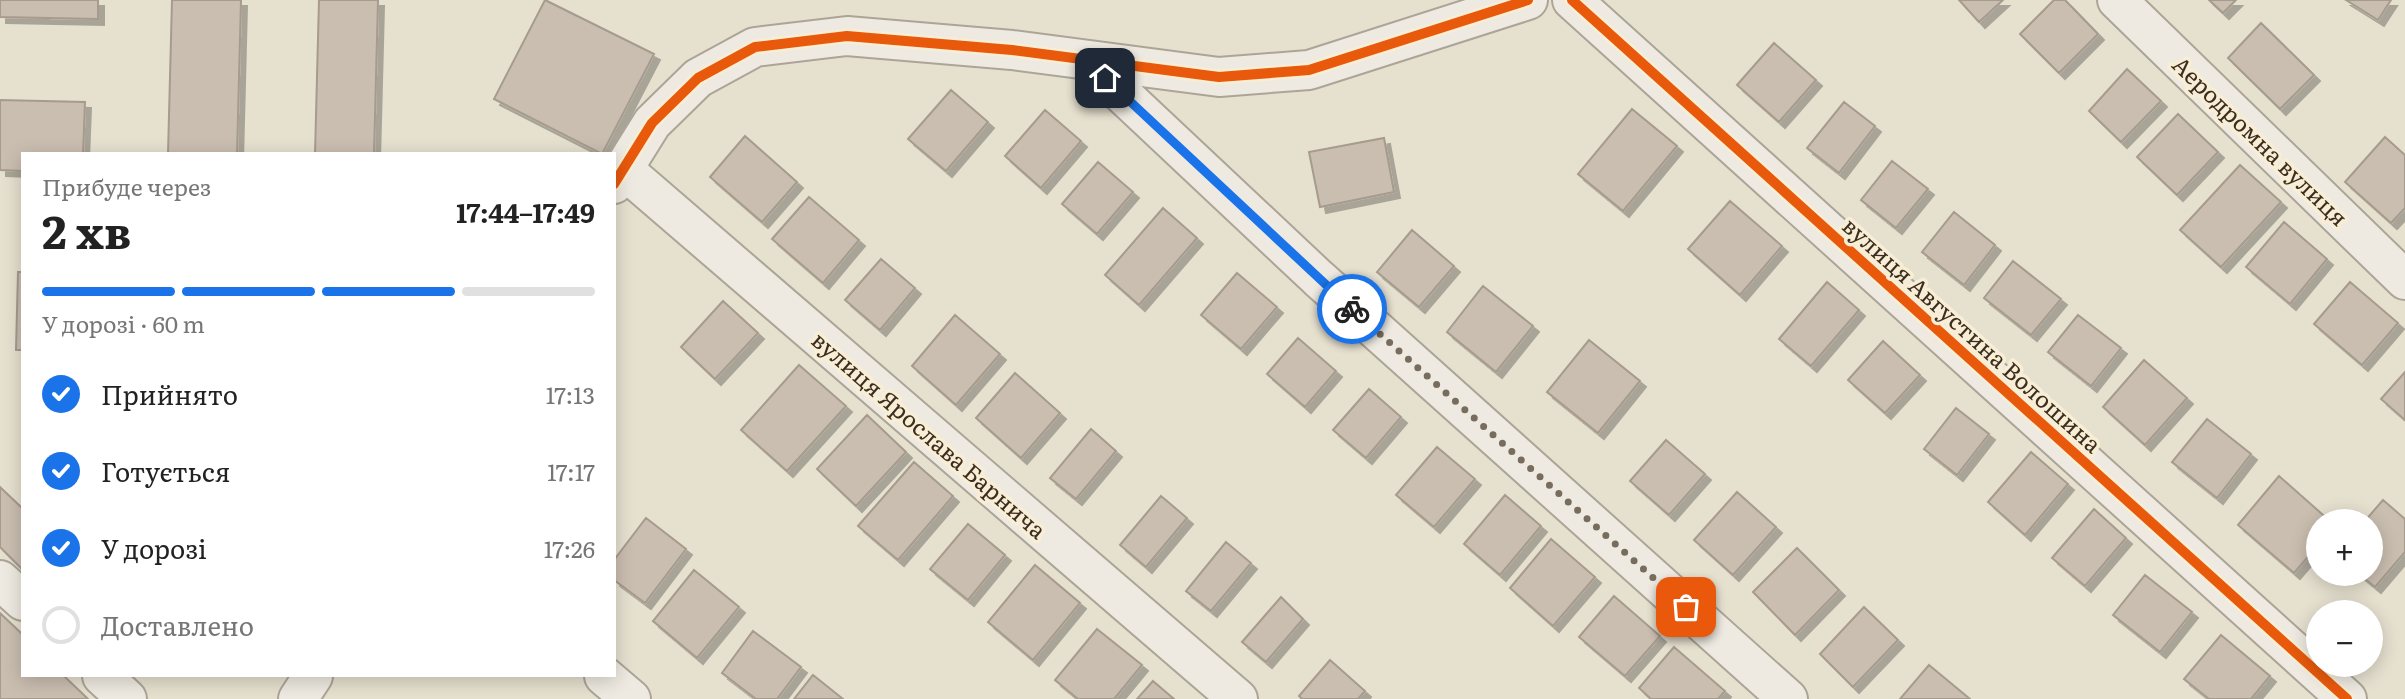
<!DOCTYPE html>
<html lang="uk">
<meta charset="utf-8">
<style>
body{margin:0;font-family:Literata,serif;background:#f2f2f2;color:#222;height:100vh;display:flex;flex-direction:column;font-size:26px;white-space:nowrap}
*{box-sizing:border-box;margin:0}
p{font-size:23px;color:#767676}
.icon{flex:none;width:38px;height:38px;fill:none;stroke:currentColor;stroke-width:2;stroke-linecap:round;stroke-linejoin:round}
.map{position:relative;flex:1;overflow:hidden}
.sheet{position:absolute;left:21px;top:152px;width:595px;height:525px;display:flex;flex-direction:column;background:#fff;border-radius:0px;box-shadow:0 4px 18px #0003}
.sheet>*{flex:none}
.buttons{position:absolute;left:2306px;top:509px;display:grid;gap:14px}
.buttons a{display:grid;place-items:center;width:77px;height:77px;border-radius:50%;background:#fff;box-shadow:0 4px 18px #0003;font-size:35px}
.pin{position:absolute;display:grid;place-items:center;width:60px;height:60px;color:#fff;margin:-30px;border-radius:14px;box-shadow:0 4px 10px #0006}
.courier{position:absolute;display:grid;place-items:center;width:70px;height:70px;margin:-35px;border:5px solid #1a73e8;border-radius:50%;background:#fff;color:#222;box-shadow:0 2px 9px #0007}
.summary em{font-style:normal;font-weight:700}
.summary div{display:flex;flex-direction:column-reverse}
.summary{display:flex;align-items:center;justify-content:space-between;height:119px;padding:0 21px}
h1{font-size:46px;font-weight:700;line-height:52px}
.bar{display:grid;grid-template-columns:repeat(4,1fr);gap:10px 7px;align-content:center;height:84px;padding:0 21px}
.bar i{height:9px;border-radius:5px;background:#e0e0e0}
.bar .on{background:#1a73e8}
.bar p{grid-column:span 4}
ol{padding:0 21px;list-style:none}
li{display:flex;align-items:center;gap:21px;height:77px}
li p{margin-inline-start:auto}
li .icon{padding:7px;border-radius:50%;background:#1a73e8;color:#fff;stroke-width:4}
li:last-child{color:#767676}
li i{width:38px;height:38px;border:4px solid #e0e0e0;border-radius:50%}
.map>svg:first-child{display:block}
</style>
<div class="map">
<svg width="2405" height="699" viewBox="0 0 2405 699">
<defs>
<filter id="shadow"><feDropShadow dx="6" dy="6" stdDeviation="0" flood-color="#0004"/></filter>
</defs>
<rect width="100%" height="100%" fill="#e6e0cf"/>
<path fill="#cabeb0" stroke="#a79b8e" stroke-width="2" filter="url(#shadow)" d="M 0,0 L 98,0 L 98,19 L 0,17 Z
M 172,0 L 241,0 L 237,154 L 168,154 Z
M 319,0 L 378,0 L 374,154 L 315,154 Z
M 545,0 L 654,54 L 602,154 L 494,99 Z
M 1959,0 L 2003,0 L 1979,22 Z
M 2054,0 L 2065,0 L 2098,34 L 2059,73 L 2020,34 Z
M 2209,0 L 2236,0 L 2223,13 Z
M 2346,0 L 2391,0 L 2378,20 Z
M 2261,23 L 2314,75 L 2280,109 L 2228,58 Z
M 1774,43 L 1816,80 L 1779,122 L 1737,85 Z
M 2127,69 L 2161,101 L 2121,142 L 2089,111 Z
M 951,90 L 988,122 L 946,171 L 908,139 Z
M 0,100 L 85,102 L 83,154 L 23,154 L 23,171 L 0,170 Z
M 1844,102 L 1875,126 L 1839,173 L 1807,148 Z
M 1632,109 L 1677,146 L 1623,211 L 1578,174 Z
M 1045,110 L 1081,141 L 1041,188 L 1005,156 Z
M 2178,114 L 2218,152 L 2177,195 L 2137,157 Z
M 745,136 L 797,182 L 762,222 L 710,177 Z
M 2385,137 L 2405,155 L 2405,208 L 2391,223 L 2345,182 Z
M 1384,138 L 1394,192 L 1320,207 L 1309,152 Z
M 1892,161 L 1928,189 L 1896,228 L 1861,200 Z
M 1098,162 L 1133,192 L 1097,234 L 1062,204 Z
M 2240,165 L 2281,202 L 2221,267 L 2180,230 Z
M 809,197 L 859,240 L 823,283 L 772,239 Z
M 1730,201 L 1782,246 L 1740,295 L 1688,249 Z
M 1163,208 L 1197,238 L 1139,305 L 1105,275 Z
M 1954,212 L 1995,245 L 1964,285 L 1922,252 Z
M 2284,222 L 2327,259 L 2290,304 L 2246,267 Z
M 1412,230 L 1454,266 L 1419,307 L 1377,272 Z
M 881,259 L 915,288 L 880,330 L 845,300 Z
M 2013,261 L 2061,299 L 2031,335 L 1984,298 Z
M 18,272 L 23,272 L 23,350 L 16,350 Z
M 1237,273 L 1277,307 L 1241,349 L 1201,315 Z
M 1827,282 L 1859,310 L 1811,366 L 1779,339 Z
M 2350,282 L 2398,323 L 2362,365 L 2314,324 Z
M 1483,286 L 1533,326 L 1496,372 L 1447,332 Z
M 723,301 L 758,333 L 715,379 L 681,347 Z
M 955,315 L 1000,354 L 956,405 L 912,366 Z
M 2078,315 L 2121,348 L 2091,386 L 2048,352 Z
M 1298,338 L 1336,371 L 1305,407 L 1267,374 Z
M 1589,340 L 1640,381 L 1598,433 L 1547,392 Z
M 1883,341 L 1920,375 L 1885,413 L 1848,380 Z
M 2144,360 L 2187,398 L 2145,445 L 2103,407 Z
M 799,365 L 846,406 L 787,471 L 741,430 Z
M 2405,372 L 2405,420 L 2381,399 Z
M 1015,373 L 1060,413 L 1021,458 L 976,418 Z
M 1369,389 L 1401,417 L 1366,458 L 1333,430 Z
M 1956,408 L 1989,434 L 1957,475 L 1924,449 Z
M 867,415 L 906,452 L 856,506 L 817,469 Z
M 2207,419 L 2251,454 L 2217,498 L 2172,462 Z
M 1091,429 L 1116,451 L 1076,499 L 1050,478 Z
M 1666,440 L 1705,474 L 1669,515 L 1630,481 Z
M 1437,447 L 1475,479 L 1434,527 L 1396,495 Z
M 2031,452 L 2068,484 L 2025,535 L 1988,502 Z
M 914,462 L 953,496 L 898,560 L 858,526 Z
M 2279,476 L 2331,522 L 2319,522 L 2319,544 L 2294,573 L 2238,525 Z
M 0,487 L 23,509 L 23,570 L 0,547 Z
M 1737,492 L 1776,527 L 1733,575 L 1694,540 Z
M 1505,495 L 1541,526 L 1500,575 L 1464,544 Z
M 1161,496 L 1187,518 L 1146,567 L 1120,545 Z
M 2383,500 L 2405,519 L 2405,552 L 2375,587 L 2359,574 L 2371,574 L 2371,522 L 2364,522 Z
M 2094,509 L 2126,538 L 2085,586 L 2052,558 Z
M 646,518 L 686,549 L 645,603 L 614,580 L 614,560 Z
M 968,524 L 1005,555 L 968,600 L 930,569 Z
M 1551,539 L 1595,577 L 1553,626 L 1510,588 Z
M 1226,542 L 1251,563 L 1211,611 L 1186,591 Z
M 1797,548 L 1839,590 L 1795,635 L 1753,592 Z
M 1035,565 L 1080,603 L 1033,660 L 988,622 Z
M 694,570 L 739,607 L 697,658 L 653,621 Z
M 2145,575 L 2192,612 L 2160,652 L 2113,615 Z
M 1614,596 L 1660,636 L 1625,676 L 1579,637 Z
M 1281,597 L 1303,619 L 1266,662 L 1242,642 Z
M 1864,607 L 1898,640 L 1853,687 L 1820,654 Z
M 0,613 L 23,635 L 23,676 L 64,676 L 88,699 L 0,699 Z
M 1097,629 L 1142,665 L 1114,699 L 1078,699 L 1055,680 Z
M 753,631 L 801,667 L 777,699 L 756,699 L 722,673 Z
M 2221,635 L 2270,676 L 2251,699 L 2209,699 L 2184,679 Z
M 1674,647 L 1725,691 L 1718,699 L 1651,699 L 1639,688 Z
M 1330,660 L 1365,691 L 1358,699 L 1302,699 L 1299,696 Z
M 1929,665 L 1970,699 L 1900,699 Z
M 813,675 L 843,699 L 794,699 Z
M 1153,681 L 1174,699 L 1137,699 Z"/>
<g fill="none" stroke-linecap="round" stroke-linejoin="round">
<defs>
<path id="minor" d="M 1572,0 L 2347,699
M 2117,0 L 2405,280
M 1086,60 L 1318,278 L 1788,699
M 623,169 L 1238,699
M 614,184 L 652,123 L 698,78 L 755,47 L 847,36 L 1012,50 L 1219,77 L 1309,70 L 1528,0
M 0,580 L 23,601
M 102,676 L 127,699
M 604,676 L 631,699
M 298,699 L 313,676"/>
</defs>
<use href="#minor" stroke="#aca597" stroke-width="42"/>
<use href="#minor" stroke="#eeeae1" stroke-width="38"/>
<defs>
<path id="cycleway" d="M 1572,0 L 2347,699
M 614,184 L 652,123 L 698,78 L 755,47 L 847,36 L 1012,50 L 1219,77 L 1309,70 L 1528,0"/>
</defs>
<use href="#cycleway" stroke="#f7eed5" stroke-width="15"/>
<use href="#cycleway" stroke="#e8590c" stroke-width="10"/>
</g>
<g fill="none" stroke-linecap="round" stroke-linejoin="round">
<path stroke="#786c5d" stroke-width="7" stroke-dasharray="0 12.6" d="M 1352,309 L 1686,607"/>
<path stroke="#1a73e8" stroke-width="9" d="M 1105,78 L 1352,309"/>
</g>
<g text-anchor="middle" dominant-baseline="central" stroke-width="7" stroke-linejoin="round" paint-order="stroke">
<g font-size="23" fill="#3c2d1f" stroke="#f7eed5">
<text transform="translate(2261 140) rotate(44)">Аеродромна вулиця</text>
<text transform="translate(1973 334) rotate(42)">вулиця Августина Волошина</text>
<text transform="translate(930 434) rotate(41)">вулиця Ярослава Барнича</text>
</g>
</g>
</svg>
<div class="buttons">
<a>+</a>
<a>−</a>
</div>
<div class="pin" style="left:1686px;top:607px;background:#ea580c"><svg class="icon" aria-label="bag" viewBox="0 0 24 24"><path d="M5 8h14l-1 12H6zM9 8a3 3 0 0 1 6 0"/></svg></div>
<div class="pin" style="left:1105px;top:78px;background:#1f2937"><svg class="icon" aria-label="home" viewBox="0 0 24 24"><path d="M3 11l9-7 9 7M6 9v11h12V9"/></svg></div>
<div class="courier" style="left:1352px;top:309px"><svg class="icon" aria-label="bike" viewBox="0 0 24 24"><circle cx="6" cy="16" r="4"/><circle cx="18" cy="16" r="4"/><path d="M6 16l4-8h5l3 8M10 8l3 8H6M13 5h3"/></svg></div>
<section class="sheet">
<div class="summary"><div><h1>2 хв</h1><p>Прибуде через</p></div><em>17:44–17:49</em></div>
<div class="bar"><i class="on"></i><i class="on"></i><i class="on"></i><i></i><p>У дорозі · 60 m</p></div>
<ol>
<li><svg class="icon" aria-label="check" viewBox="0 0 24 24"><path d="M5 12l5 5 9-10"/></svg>Прийнято<p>17:13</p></li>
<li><svg class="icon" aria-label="check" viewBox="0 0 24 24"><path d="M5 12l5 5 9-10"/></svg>Готується<p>17:17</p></li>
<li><svg class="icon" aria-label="check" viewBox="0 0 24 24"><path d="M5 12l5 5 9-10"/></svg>У дорозі<p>17:26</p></li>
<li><i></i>Доставлено</li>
</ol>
</section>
</div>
